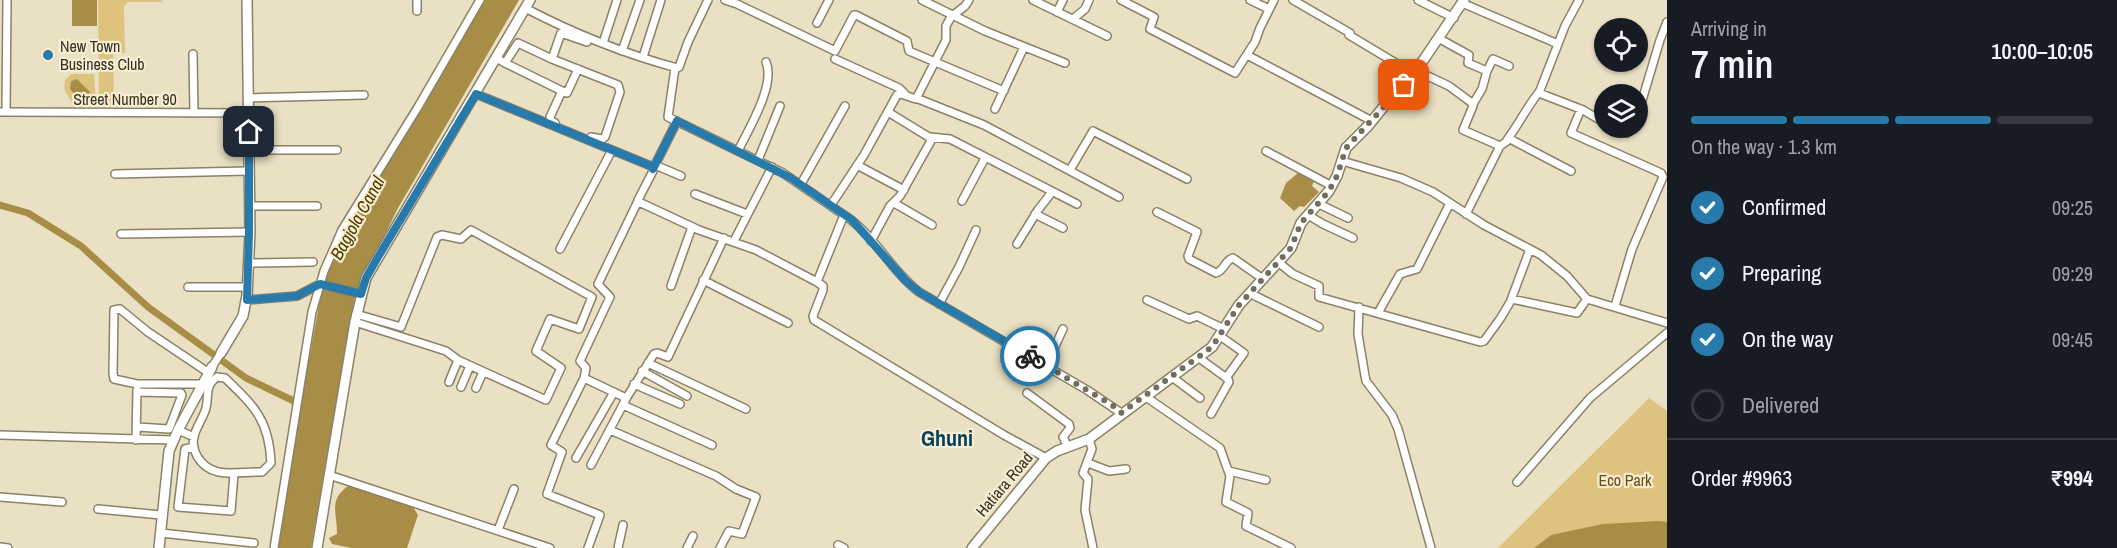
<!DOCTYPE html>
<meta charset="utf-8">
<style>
body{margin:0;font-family:"Archivo Narrow",sans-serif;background:#20242c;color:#f1f3f6;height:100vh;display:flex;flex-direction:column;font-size:22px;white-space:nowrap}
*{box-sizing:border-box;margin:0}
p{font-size:20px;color:#9ea1a6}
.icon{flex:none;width:33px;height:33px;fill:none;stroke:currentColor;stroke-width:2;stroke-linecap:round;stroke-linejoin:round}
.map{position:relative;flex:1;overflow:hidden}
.sheet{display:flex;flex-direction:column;background:#171b24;width:450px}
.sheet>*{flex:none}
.buttons{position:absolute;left:1594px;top:18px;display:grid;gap:12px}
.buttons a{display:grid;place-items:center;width:54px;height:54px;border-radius:50%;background:#171b24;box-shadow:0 2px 4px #0004;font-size:30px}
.pin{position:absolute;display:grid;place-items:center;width:51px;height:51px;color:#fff;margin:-26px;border-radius:12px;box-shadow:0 3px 9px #0006}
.courier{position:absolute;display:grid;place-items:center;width:60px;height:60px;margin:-30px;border:4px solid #287aab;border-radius:50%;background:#fff;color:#222;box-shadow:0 2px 8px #0007}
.headline em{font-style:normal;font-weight:600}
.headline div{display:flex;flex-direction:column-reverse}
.headline{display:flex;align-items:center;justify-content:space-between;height:102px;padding:0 24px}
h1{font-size:39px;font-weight:600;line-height:45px}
.bar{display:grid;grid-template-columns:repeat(4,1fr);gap:9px 6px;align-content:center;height:72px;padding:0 24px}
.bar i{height:8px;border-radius:4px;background:#363941}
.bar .selected{background:#287aab}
.bar p{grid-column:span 4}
.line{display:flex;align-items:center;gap:15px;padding:0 24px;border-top:2px solid #363941}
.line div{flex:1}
ol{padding:0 24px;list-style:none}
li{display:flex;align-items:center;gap:18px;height:66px}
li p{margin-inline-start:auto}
li .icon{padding:6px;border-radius:50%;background:#287aab;color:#fff;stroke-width:4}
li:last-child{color:#9ea1a6}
li i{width:33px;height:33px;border:3px solid #363941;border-radius:50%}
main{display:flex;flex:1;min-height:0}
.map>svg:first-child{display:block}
</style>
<main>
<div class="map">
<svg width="1667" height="548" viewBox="0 0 1667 548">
<rect width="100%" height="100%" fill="#eae0c4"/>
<path fill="#dec37f" d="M 98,0 L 162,0 L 162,2 L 127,2 L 126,5 L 124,6 L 125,53 L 113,53 L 114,105 L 99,105 Z
M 71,74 L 94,74 L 96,102 L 72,103 L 64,89 L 65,80 Z
M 1649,398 L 1667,411 L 1667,522 L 1551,535 L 1534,548 L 1498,548 Z"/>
<path fill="#a88d46" d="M 72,0 L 97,0 L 97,26 L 72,26 Z
M 481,0 L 519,0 L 398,208 L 355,296 L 311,548 L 275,548 L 324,277 L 346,230 Z
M 77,79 L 90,92 L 85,99 L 80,100 L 70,89 L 71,81 Z
M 1298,173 L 1314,181 L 1312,186 L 1319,192 L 1304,207 L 1300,206 L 1294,211 L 1280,198 L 1286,183 Z
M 349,485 L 413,507 L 418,515 L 407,548 L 351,548 L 332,544 L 329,538 L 337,534 C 337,510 328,501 349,485 Z
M 1659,521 L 1667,522 L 1667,548 L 1534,548 L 1551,535 L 1603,524 Z"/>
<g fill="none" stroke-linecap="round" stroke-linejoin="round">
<path stroke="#a88d46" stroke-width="7" d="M 0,205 L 28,213 L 81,246 L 148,307 L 246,378 L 300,404"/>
<defs>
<path id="minor" d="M 725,0 L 737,4 L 835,51 L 854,15 L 856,15 L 907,41 L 909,51 L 1004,91
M 922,0 L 985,31 L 1065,63
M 1033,0 L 1107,36
M 1121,0 L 1154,17 L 1150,29 L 1235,73 L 1255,42 L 1260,28 L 1274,0
M 1250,0 L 1269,9
M 1293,0 L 1350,33
M 1418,0 L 1454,18
M 1579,0 L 1565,26 L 1539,93 L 1583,110 L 1605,123
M 1462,3 L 1558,44
M 525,8 C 573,33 625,54 677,68 L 679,67 L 688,42 L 708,0
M 417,11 L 417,0
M 1057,12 L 1063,0
M 1073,19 L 1085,9 L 1089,0
M 817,23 L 829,0
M 1349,35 L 1414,74
M 1438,38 L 1469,55 L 1468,63 L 1487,71 L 1482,89 L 1473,104
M 603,43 L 617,0
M 622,51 L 640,0
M 193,54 L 194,113
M 1247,55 L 1372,121
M 643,57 L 661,0
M 496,58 L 505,63 L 518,43 L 552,59 L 618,85 L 620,92 L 605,137 L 602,139 L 591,137
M 552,59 L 561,33 L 587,42
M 835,59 L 899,88 L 906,95
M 505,63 L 562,91
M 675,68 L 668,117 L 783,173 L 844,215 L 817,282
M 1417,71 L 1449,86 L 1472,103 L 1473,106 L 1463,130 L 1500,146 L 1510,139 L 1571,171
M 1487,71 L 1493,59 L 1509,66
M 476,94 L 651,166 L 653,171 L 638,200 L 639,202 L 699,230 L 756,250 L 817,282 L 823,286 L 823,290 L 813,316 L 814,320 L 1004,435 L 1046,458
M 249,98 L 364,95
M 916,98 L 984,125 L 1119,197
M 995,109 L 1024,47
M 1581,109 L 1571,133 L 1661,173 L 1663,177 L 1632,249 L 1615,306
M 0,112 L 249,113
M 6,112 L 7,0
M 1638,114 L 1660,40 L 1667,22
M 555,123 L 551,121 L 550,117 L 562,91 L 567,93 L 578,69
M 1615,128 L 1627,133 L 1632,128
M 930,137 L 950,139 L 1077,204
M 1507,140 C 1519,124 1527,107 1539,92
M 249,150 L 337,150
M 738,151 C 748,130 776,85 766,62
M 1266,151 L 1332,186
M 758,160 L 780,106
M 1342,161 L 1401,178 L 1433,192 L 1484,225 L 1541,255 L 1567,276 L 1587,299 L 1667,323
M 655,165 L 681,176
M 857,165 L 904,190
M 653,169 L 677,121
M 1070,170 L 1093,131 L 1187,179
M 115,174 L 248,171
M 801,184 L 845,106
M 695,194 L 747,214
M 962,201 L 985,158
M 894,203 L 932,225
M 1319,204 L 1348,218
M 831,205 L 864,155 L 897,95 L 901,94 L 916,99 L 946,40 L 946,26 L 951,17 L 965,6 L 969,0
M 249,206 L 317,206
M 1157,212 L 1197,232 L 1188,256 L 1189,259 L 1216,273 C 1224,271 1225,260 1233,258 L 1263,279
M 1035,214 L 1063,228
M 1466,214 L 1500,146
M 844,215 C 874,234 890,270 919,292 L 1087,390 L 1121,413
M 1308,215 L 1323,224 L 1353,238
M 121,234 L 250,232
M 734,241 L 772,167
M 871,241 L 890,206 L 900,196 L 932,139 L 888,112
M 1017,244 L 1038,210 L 1052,192
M 560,249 L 612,150
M 1278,262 L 1293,274 L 1319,286 L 1319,297 L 1480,342 L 1484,341 L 1500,319 L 1512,299 L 1577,313 L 1587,299
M 248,263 L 313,262
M 703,280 L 788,323
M 671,286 L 692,227
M 188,287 L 247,287
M 1249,293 L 1319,327
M 247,300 L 297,296 L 320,284 L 361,294
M 1147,300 L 1189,319 L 1197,316 L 1224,329
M 1511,300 L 1530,249
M 939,304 L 959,267 L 976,230
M 1359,307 L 1358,334 L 1365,376 L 1366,381 L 1392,415 L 1398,429 L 1431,548
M 1378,313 L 1400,274 L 1417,269 L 1450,203
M 355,322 L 446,351 L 458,360 L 546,400 L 561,368 L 536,351 L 550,319 L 579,329 L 592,297 L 471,230 L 461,239 L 442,235 L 437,237 L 401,327 L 356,314
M 1220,336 L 1244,353 L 1226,378
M 1199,358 L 1228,379 L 1229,382 L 1211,414
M 648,363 L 746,409
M 1046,366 L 1063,329
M 212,367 L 221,353
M 642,371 L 687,396
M 217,377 L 225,378 C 255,407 269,420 271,463 L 262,472 C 239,471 211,481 197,456 C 194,450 192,444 194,437 C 195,429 202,420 205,411 C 210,399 203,387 217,377 Z
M 1172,377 L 1200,398
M 584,378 L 586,368 L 580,361 L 610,297 L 598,284 L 638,201
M 449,382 L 458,360
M 202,384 L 137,384 L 114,379 L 113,373 L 114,310 L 120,309 L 148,332 L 209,373
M 634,384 L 680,404
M 461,387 L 470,366
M 476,388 L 483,372
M 1027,393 L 1069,424 L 1070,428 L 1063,437 L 1068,447
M 1146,397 L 1220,448 L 1230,476 L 1226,502 L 1248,513 L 1246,526 L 1291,548
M 623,405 L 712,445
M 137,427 L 169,429 L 182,395 L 181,393 L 137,392
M 178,430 L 194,437
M 610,430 L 716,476 L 736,489 L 756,497 L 742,534 L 729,531 L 720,548
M 0,435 L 173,440
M 1089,439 L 1092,449 L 1083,473 L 1088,479 L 1085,510 L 1093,548
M 136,440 L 137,390
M 194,447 L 185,449 L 178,507 L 231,511 L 234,474
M 576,458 L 614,392
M 1088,463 L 1109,471 L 1126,469
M 591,465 L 627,397 L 654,354 L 657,353 L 668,357 L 724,238
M 1229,471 L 1266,480
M 329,475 L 550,548
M 1517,482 L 1590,398 L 1667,333
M 0,497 L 62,502
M 98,509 L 161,515
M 498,530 L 514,489
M 161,533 L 254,543
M 838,545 L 844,548
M 0,547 L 8,548
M 274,548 L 312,312 L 324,271 L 342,230 L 418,107 L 480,0
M 588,548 L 600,515 L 547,494 L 562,452 L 551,445 L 584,378 L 626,398
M 618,548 L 623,525
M 687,548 L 693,536"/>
<path id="tertiary" d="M 221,353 L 243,316 L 247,295 L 250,232 L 247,0
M 159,548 L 169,451 L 178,430 L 212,367
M 317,548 L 355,322 L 366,278 L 530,0
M 972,548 L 1046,458 L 1057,451 L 1089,439 L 1212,347 L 1239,305 L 1291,248 L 1301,223 L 1329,191 L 1337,176 L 1346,148 L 1368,126 L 1389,100 L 1414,74 L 1464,0"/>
</defs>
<use href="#minor" stroke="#8b8167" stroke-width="10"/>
<use href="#tertiary" stroke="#8b8167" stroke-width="12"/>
<use href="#minor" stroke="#fff" stroke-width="7"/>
<use href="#tertiary" stroke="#fff" stroke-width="9"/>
</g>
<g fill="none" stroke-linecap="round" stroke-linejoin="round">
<path stroke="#746e5d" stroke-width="6" stroke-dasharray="0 10.8" d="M 1030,356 L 1112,405 L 1121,413 L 1212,347 L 1239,305 L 1291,248 L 1301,223 L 1329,191 L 1337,176 L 1346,148 L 1404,85"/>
<path stroke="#287aab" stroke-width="8" d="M 249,132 L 249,232 L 247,300 L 297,296 L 320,284 L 361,294 L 366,278 L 378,257 L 476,94 L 651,166 L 653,169 L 677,121 L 791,178 L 852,220 L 906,281 L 919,292 L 1030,356"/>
</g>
<circle fill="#287aab" stroke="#f8edd0" stroke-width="2" cx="48" cy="55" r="6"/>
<g text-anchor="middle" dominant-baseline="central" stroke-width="4.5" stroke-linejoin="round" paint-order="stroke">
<g font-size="16" fill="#343025" stroke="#f8edd0" text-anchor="start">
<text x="60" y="46">New Town<tspan x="60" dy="18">Business Club</tspan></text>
</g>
<g font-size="16" fill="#343025" stroke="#f8edd0">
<text x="125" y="99">Street Number 90</text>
<text transform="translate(1004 484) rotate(-50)">Hatiara Road</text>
</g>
<g font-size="16" fill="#604d16" stroke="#f8edd0">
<text x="1625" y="480">Eco Park</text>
</g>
<g font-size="18" font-style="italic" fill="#4e3c00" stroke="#f8edd0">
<text transform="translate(357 218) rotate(-61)">Bagjola Canal</text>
</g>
<g font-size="22" font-weight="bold" fill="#003f5f" stroke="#f8edd0">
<text x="947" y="438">Ghuni</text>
</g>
</g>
</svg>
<div class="buttons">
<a><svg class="icon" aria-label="locate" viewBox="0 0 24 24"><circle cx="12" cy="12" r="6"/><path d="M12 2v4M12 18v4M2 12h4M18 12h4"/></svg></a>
<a><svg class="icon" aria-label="layers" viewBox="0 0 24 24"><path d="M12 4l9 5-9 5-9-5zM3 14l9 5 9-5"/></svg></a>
</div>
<div class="pin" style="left:1404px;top:85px;background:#ea580c"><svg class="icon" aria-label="bag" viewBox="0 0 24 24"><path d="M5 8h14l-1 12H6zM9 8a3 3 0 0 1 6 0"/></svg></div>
<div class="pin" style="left:249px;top:132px;background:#1f2937"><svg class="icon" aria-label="home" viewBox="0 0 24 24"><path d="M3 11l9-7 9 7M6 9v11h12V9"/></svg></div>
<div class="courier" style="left:1030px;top:356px"><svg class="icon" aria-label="bike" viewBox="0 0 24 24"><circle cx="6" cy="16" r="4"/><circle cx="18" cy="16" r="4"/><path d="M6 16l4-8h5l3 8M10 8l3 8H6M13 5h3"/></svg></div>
</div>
<section class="sheet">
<div class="headline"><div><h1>7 min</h1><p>Arriving in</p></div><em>10:00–10:05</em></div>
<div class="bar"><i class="selected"></i><i class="selected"></i><i class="selected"></i><i></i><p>On the way · 1.3 km</p></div>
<ol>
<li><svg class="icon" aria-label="check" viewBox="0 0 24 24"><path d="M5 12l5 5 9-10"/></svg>Confirmed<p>09:25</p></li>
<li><svg class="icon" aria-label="check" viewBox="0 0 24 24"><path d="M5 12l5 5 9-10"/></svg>Preparing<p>09:29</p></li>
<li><svg class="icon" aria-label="check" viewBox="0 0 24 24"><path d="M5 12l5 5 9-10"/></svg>On the way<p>09:45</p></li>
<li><i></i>Delivered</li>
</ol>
<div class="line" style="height:78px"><div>Order #9963</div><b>₹994</b></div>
</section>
</main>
